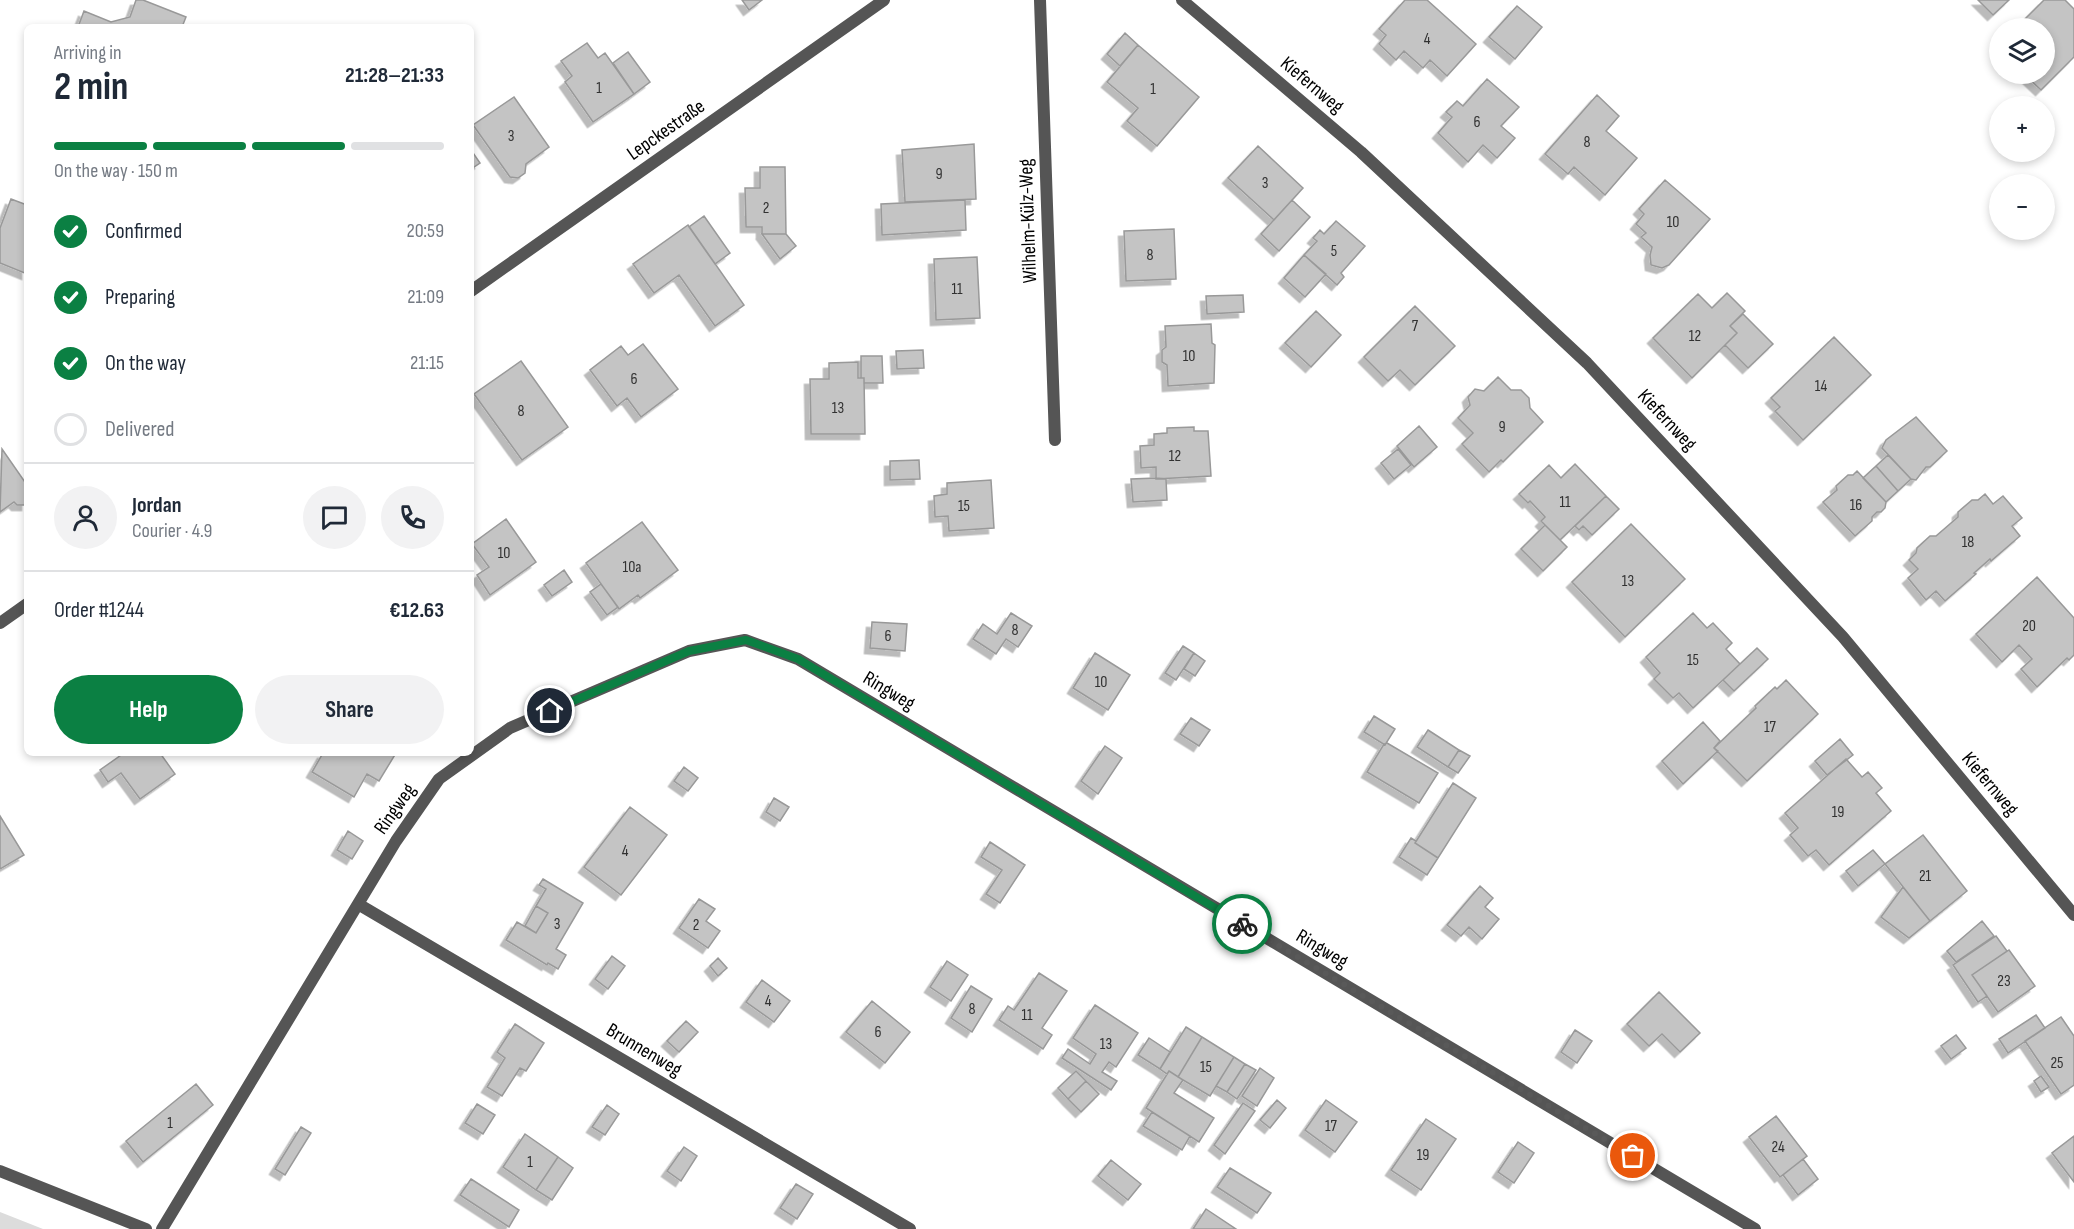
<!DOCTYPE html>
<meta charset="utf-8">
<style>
body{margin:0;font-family:"Sofia Sans Condensed",sans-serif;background:#f2f2f3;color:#1f2937;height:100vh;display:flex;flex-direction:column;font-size:22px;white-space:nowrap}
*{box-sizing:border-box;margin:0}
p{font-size:20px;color:#747a83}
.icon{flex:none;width:33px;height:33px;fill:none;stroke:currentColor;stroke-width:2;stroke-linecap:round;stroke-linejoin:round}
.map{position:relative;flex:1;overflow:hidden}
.details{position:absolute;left:24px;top:24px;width:450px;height:732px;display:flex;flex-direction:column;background:#fff;border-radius:9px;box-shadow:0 3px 9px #0003}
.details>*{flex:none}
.tools{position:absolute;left:1989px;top:18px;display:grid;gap:12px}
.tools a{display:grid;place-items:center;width:66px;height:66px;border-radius:50%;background:#fff;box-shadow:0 3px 9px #0003;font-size:30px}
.pin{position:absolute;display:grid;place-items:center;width:51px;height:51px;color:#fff;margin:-26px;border:3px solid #fff;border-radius:50%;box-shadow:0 2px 6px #0007}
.courier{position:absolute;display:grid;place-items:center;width:60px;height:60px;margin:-30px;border:4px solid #0b8043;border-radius:50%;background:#fff;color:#222;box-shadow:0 2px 8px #0007}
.head em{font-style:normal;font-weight:700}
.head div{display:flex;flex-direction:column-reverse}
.head{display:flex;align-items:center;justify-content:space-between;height:102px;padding:0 30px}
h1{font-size:39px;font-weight:700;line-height:45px}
.bar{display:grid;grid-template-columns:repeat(4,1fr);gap:9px 6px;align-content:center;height:72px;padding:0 30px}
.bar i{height:8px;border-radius:4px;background:#e0e1e3}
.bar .active{background:#0b8043}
.bar p{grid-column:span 4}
.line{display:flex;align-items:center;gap:15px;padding:0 30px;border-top:2px solid #e0e1e3}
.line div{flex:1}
.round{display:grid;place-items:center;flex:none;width:63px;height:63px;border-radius:32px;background:#f2f2f3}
ol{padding:0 30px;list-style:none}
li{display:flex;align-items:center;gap:18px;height:66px}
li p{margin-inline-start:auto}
li .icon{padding:6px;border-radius:50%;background:#0b8043;color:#fff;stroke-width:4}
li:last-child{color:#747a83}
li i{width:33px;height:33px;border:3px solid #e0e1e3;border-radius:50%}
.action{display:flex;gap:12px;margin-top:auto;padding:12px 30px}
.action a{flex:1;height:69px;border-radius:36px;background:#0b8043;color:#fff;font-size:24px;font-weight:700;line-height:69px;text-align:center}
.action a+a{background:#f2f2f3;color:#1f2937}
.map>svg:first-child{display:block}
</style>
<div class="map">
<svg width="2074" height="1229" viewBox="0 0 2074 1229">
<defs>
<filter id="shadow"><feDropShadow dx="-5.5" dy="5.5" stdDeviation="0" flood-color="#0004"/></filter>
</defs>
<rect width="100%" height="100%" fill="#fff"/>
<path fill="#dcdcdc" d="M 0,1212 L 43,1229 L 0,1229 Z"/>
<path fill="#c4c4c4" stroke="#999" stroke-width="1.5" filter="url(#shadow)" d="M 136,0 L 143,0 L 186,17 L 182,27 L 78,27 L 84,11 L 111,22 L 130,17 Z
M 742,0 L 762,0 L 749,10 Z
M 1405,0 L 1427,0 L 1476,44 L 1447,76 L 1430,60 L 1423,68 L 1404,51 L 1396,60 L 1379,44 L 1386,35 L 1379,29 Z
M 1978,0 L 2009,0 L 1993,15 Z
M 2044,0 L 2065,0 L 2074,9 L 2074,57 L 2041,90 L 2024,74 L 2044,74 L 2044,28 L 2016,28 Z
M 1517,6 L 1542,27 L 1515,59 L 1489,37 Z
M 1125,33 L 1138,45 L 1120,66 L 1107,54 Z
M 587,43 L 598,58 L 605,53 L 634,94 L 593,122 L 565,82 L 572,76 L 561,61 Z
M 1138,45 L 1199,97 L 1157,146 L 1127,121 L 1138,108 L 1107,82 Z
M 628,52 L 650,82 L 634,94 L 613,63 Z
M 1487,79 L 1519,107 L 1501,126 L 1515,138 L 1497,158 L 1483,145 L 1468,162 L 1438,133 L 1452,117 L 1446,112 L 1457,101 L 1463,106 Z
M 1597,95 L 1619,116 L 1606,131 L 1637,158 L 1605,195 L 1574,167 L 1568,174 L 1545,154 Z
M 514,97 L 549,147 L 526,164 L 525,173 L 518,178 L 510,177 L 473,125 Z
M 974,144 L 976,199 L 905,202 L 902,150 Z
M 1258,146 L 1303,188 L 1274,220 L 1228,178 Z
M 471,150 L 480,163 L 471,169 Z
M 760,167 L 785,167 L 786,234 L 762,234 L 762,227 L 746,227 L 745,188 L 760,188 Z
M 1665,180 L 1710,219 L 1669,265 L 1662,268 L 1651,265 L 1650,255 L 1652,247 L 1641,237 L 1646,233 L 1636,224 L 1644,214 L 1639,209 Z
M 11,199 L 27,205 L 27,274 L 0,263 L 0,228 Z
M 965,200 L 966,230 L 882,235 L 881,204 Z
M 1292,200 L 1310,217 L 1279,251 L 1261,234 Z
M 704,216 L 730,253 L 715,264 L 689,227 Z
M 1336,221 L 1365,246 L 1341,273 L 1344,277 L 1337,285 L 1304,255 L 1317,241 L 1313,238 L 1320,230 L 1324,234 Z
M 688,225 L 744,305 L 715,326 L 679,275 L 654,293 L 633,264 Z
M 1174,229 L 1176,279 L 1126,281 L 1124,231 Z
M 762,234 L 786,234 L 796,246 L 780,259 Z
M 1304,255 L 1326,274 L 1305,297 L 1284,278 Z
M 977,257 L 980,318 L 936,320 L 934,259 Z
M 1727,293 L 1745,311 L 1730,326 L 1737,333 L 1692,378 L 1653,338 L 1698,294 L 1712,308 Z
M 1243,295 L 1244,312 L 1207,314 L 1206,296 Z
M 1415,306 L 1455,346 L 1415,385 L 1400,370 L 1388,381 L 1364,357 Z
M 1316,311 L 1341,335 L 1311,367 L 1285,343 Z
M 1743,314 L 1773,344 L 1748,368 L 1725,345 L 1737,333 L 1730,326 Z
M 1211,324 L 1212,343 L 1215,345 L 1214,383 L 1168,386 L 1167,365 L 1162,362 L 1162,350 L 1166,347 L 1165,326 Z
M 1834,337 L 1871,375 L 1803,440 L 1775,411 L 1780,407 L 1771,398 Z
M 643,344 L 678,389 L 641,417 L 627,398 L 617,406 L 590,370 L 621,346 L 628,355 Z
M 923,350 L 924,368 L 897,369 L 896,351 Z
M 861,356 L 882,356 L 883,383 L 864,383 L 864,378 L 861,378 Z
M 521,361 L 568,427 L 522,460 L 474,394 Z
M 858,362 L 858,378 L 864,378 L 865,434 L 811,434 L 810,379 L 829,379 L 829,363 Z
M 1498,377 L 1511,390 L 1521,390 L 1529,398 L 1530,408 L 1543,422 L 1503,462 L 1501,460 L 1489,472 L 1462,444 L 1473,433 L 1458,418 L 1470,405 L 1468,397 L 1475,389 L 1484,391 Z
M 1916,417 L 1947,451 L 1930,467 L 1926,467 L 1916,480 L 1911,479 L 1882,448 L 1886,440 Z
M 1419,426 L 1437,447 L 1414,467 L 1397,446 Z
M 1194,427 L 1194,431 L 1208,431 L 1211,476 L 1156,479 L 1156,467 L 1141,468 L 1140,446 L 1154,445 L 1154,434 L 1167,433 L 1167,428 Z
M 2,449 L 27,485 L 27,505 L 17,505 L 14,502 L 0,512 Z
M 1398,449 L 1411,465 L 1394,479 L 1381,463 Z
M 1888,455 L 1911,479 L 1898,491 L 1876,466 Z
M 919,460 L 920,479 L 890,480 L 890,461 Z
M 1575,464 L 1606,496 L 1560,540 L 1541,521 L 1545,517 L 1530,501 L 1528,503 L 1519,494 L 1549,465 L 1561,478 Z
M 1876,466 L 1898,491 L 1886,502 L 1863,478 Z
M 1857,471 L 1886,502 L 1885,508 L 1881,512 L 1877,512 L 1872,517 L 1872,521 L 1855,536 L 1823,502 L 1837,490 L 1836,486 L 1848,475 L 1853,475 Z
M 1156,478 L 1166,479 L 1167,500 L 1133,502 L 1131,479 Z
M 991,480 L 994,528 L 949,531 L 948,516 L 935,517 L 934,496 L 947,494 L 947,483 Z
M 1985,494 L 1993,504 L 2003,496 L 2022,518 L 2012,526 L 2020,536 L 1991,561 L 1990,559 L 1974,573 L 1976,574 L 1945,601 L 1936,591 L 1926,600 L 1908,578 L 1918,569 L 1909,560 L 1916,553 L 1917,548 L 1930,536 L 1936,536 L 1958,517 L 1958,512 L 1972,500 L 1978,500 Z
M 1606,496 L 1619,509 L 1592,535 L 1583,526 L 1579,530 L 1575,526 Z
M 506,519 L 536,562 L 490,595 L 477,575 L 489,567 L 472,544 Z
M 642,522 L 678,570 L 640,598 L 638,595 L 619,609 L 586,563 Z
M 1631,524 L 1685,579 L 1625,637 L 1572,582 Z
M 1545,525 L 1567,547 L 1543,571 L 1521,549 Z
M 564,570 L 572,582 L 552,596 L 544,585 Z
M 2037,577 L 2074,618 L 2074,655 L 2069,660 L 2067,658 L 2037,687 L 2021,669 L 2032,659 L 2019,645 L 2002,662 L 1976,634 Z
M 601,584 L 618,607 L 607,615 L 590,592 Z
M 1011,613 L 1032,626 L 1018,647 L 1006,639 L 996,654 L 973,639 L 983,624 L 997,634 Z
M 1693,613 L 1707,628 L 1713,623 L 1732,643 L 1726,649 L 1740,664 L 1693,708 L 1679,693 L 1673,698 L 1654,679 L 1660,673 L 1646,657 Z
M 872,622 L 907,624 L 905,651 L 870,648 Z
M 1183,646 L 1194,653 L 1176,680 L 1165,673 Z
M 1757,648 L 1768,659 L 1734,691 L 1723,680 Z
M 1095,653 L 1130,675 L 1108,710 L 1073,688 Z
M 1194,653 L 1205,661 L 1195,676 L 1184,669 Z
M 1786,680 L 1818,714 L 1747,781 L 1714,748 L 1756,708 L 1755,706 L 1775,687 L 1777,689 Z
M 1374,716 L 1395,729 L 1385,745 L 1364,732 Z
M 1191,718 L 1210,730 L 1199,746 L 1180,734 Z
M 1703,722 L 1720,741 L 1714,748 L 1718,751 L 1683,784 L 1662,761 Z
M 1428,730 L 1459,750 L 1448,767 L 1417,747 Z
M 1840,739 L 1853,755 L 1827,775 L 1815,761 Z
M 1387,743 L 1438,773 L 1419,803 L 1367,772 L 1384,744 Z
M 1105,746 L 1122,758 L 1098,794 L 1081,781 Z
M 1459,750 L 1470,756 L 1458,773 L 1448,767 Z
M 124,753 L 160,753 L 175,774 L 140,799 L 121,773 L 108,782 L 100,770 Z
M 323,753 L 396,753 L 379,781 L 367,774 L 354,797 L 312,772 Z
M 1846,759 L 1862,777 L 1868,772 L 1882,788 L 1876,793 L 1891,811 L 1829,865 L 1816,850 L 1808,856 L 1790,835 L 1798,828 L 1785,813 Z
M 684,767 L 698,778 L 688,791 L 674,781 Z
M 1453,783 L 1476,798 L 1438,858 L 1415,843 Z
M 774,798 L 789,807 L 780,821 L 766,812 Z
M 630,807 L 667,835 L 621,895 L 584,867 Z
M 0,816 L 24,855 L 0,869 Z
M 348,831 L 363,841 L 352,859 L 337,850 Z
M 1923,835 L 1967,891 L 1930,921 L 1885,864 Z
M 1411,838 L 1416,841 L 1415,843 L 1438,858 L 1427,875 L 1399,857 Z
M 990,842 L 1025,865 L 1000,903 L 986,894 L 1002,870 L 981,857 Z
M 1873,850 L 1885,864 L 1858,886 L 1846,871 Z
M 543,879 L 583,903 L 556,949 L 566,955 L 558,969 L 548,963 L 547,965 L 506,940 L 517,922 L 536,933 L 548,913 L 536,906 L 546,889 L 539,885 Z
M 1480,886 L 1493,898 L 1485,907 L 1499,919 L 1482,939 L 1469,927 L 1461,936 L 1447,925 Z
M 1903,887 L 1930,921 L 1909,938 L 1881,917 Z
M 699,899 L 715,909 L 706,921 L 720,931 L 708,948 L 679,928 Z
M 536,906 L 548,913 L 536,933 L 525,926 Z
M 1982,921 L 1994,936 L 1956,962 L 1947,951 Z
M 1996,936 L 2007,951 L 1972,975 L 1987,996 L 1978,1002 L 1953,965 Z
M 2009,950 L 2035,986 L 1998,1012 L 1972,975 Z
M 612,956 L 625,966 L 608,989 L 595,979 Z
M 718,958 L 727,968 L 718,976 L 710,966 Z
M 947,961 L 968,975 L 951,1001 L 930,987 Z
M 1039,973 L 1067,991 L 1042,1028 L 1052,1035 L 1043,1049 L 999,1020 L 1008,1006 L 1014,1010 Z
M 762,980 L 790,1001 L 774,1022 L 746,1002 Z
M 971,986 L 992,999 L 972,1032 L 951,1018 Z
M 1659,992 L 1700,1033 L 1680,1052 L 1662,1034 L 1649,1046 L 1627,1024 Z
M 872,1001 L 910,1032 L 885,1063 L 846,1032 Z
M 1095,1005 L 1138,1033 L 1116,1067 L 1109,1062 L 1102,1072 L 1117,1081 L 1111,1090 L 1062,1058 L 1068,1049 L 1090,1064 L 1096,1054 L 1073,1038 Z
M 2036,1015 L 2045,1028 L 2008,1053 L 1999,1039 Z
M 2061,1017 L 2074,1036 L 2074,1085 L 2061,1094 L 2025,1041 Z
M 686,1021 L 698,1032 L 679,1052 L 667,1041 Z
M 515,1024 L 544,1043 L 526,1071 L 520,1068 L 502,1096 L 487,1087 L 505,1058 L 497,1052 Z
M 1186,1027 L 1202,1037 L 1178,1077 L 1169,1071 L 1167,1074 L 1160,1069 Z
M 1575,1030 L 1592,1041 L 1577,1063 L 1561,1052 Z
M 1956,1035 L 1966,1048 L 1951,1059 L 1941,1046 Z
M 1202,1037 L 1234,1057 L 1210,1096 L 1178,1077 Z
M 1149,1038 L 1170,1052 L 1160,1069 L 1138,1055 Z
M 1234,1057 L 1245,1064 L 1227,1092 L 1216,1086 Z
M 1245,1064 L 1256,1070 L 1237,1099 L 1227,1092 Z
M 1260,1068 L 1274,1078 L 1257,1106 L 1242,1096 Z
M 1076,1071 L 1086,1081 L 1068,1099 L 1058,1088 Z
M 1169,1071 L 1183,1080 L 1174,1093 L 1214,1118 L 1199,1142 L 1146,1108 Z
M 2041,1076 L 2049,1087 L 2041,1092 L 2034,1081 Z
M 1086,1081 L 1099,1094 L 1081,1112 L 1068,1099 Z
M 196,1084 L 213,1105 L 143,1162 L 126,1141 Z
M 1277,1100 L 1286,1108 L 1270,1128 L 1260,1120 Z
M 1326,1100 L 1357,1122 L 1335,1152 L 1305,1130 Z
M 1243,1103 L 1255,1111 L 1225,1154 L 1214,1145 Z
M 477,1104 L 495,1115 L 483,1134 L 465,1123 Z
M 607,1105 L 619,1114 L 605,1135 L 592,1127 Z
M 1152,1112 L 1190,1136 L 1182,1150 L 1143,1126 Z
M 1776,1116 L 1807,1156 L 1780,1177 L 1749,1137 Z
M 1426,1119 L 1456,1139 L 1421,1190 L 1391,1170 Z
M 301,1127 L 311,1133 L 285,1175 L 275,1169 Z
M 525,1134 L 558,1157 L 536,1190 L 503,1167 Z
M 2074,1136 L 2074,1182 L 2052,1153 Z
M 1518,1142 L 1534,1153 L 1514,1183 L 1498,1172 Z
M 684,1147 L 697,1156 L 681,1181 L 667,1171 Z
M 558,1157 L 573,1168 L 552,1200 L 536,1190 Z
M 1803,1159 L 1818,1179 L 1798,1195 L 1783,1175 Z
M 1111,1160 L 1141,1184 L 1128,1200 L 1098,1176 Z
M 1230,1168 L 1271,1193 L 1257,1213 L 1217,1187 Z
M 471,1179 L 519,1210 L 509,1227 L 460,1195 Z
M 796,1184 L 813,1194 L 797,1219 L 780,1208 Z
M 1206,1209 L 1236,1229 L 1193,1229 Z"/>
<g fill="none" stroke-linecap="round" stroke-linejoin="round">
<path stroke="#555" stroke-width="12" d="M 1040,0 L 1055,440
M 1182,0 L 1361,152 L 1587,363 L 1843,637 L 2074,915
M 471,291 L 884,0
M 0,623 L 27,604
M 358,904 L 910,1229
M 0,1171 L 146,1229
M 162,1229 L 396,841 L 439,779 L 510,728 L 689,651 L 745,640 L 798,659 L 1755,1229"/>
</g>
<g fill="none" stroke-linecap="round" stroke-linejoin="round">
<path stroke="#595959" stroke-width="6" stroke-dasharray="0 10.8" d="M 1242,924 L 1633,1156"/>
<path stroke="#0b8043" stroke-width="8" d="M 550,711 L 689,651 L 746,640 L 798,659 L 1242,924"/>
</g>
<g text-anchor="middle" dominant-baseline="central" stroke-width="4.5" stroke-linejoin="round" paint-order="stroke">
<g font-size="16" fill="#313131">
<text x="1427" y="39">4</text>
<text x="599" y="88">1</text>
<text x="1153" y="89">1</text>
<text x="1477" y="122">6</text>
<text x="511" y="136">3</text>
<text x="1587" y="142">8</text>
<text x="939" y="174">9</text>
<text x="1265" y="183">3</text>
<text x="766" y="208">2</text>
<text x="1673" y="222">10</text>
<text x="1334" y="251">5</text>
<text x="1150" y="255">8</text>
<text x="957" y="289">11</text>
<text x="1415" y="326">7</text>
<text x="1695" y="336">12</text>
<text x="1189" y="356">10</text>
<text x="634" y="379">6</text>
<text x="1821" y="386">14</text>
<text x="838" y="408">13</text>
<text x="521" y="411">8</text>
<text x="1502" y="427">9</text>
<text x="1175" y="456">12</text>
<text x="1565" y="502">11</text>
<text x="1856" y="505">16</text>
<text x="964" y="506">15</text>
<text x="1968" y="542">18</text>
<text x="504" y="553">10</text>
<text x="632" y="567">10a</text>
<text x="1628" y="581">13</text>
<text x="2029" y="626">20</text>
<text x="1015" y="630">8</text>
<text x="888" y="636">6</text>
<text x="1693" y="660">15</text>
<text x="1101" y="682">10</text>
<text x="1770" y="727">17</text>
<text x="1838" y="812">19</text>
<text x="625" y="851">4</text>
<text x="1925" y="876">21</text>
<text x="557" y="924">3</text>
<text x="696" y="925">2</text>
<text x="2004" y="981">23</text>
<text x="768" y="1001">4</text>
<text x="972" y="1009">8</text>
<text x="1027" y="1015">11</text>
<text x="878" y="1032">6</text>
<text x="1106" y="1044">13</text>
<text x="2057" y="1063">25</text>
<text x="1206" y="1067">15</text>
<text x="170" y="1123">1</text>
<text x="1331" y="1126">17</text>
<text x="1778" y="1147">24</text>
<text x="1423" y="1155">19</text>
<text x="530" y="1162">1</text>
</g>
<g font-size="20" fill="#000" stroke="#fff">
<text transform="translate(1312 85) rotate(40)">Kiefernweg</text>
<text transform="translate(666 130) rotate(-35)">Lepckestraße</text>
<text transform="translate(1028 221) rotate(-92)">Wilhelm-Külz-Weg</text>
<text transform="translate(1667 420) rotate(47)">Kiefernweg</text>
<text transform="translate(889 691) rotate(31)">Ringweg</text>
<text transform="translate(1990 784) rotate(50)">Kiefernweg</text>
<text transform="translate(395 809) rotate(-55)">Ringweg</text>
<text transform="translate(1322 949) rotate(31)">Ringweg</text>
<text transform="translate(644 1050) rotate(31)">Brunnenweg</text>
</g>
</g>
</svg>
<div class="tools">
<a><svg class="icon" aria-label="layers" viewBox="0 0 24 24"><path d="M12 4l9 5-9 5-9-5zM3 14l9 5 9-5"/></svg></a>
<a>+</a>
<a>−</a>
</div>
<div class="pin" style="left:1633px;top:1156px;background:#ea580c"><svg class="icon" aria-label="bag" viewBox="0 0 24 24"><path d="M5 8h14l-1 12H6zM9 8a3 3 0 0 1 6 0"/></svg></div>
<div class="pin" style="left:550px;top:711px;background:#1f2937"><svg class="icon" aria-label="home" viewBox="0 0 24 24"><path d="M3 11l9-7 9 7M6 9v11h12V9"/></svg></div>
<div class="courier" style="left:1242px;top:924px"><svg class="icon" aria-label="bike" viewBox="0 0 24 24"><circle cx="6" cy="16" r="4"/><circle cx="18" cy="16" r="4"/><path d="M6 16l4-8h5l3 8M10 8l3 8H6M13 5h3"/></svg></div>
<section class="details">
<div class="head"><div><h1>2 min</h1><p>Arriving in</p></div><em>21:28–21:33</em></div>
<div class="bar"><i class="active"></i><i class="active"></i><i class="active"></i><i></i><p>On the way · 150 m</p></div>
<ol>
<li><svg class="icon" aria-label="check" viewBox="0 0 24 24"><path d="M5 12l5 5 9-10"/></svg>Confirmed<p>20:59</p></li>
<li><svg class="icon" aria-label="check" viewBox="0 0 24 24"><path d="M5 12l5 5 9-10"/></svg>Preparing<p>21:09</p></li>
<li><svg class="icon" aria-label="check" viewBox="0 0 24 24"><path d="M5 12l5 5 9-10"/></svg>On the way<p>21:15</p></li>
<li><i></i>Delivered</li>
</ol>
<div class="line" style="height:108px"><a class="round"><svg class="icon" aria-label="person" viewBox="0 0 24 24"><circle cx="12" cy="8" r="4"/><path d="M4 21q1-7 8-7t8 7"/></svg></a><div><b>Jordan</b><p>Courier · 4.9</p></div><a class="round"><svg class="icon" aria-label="chat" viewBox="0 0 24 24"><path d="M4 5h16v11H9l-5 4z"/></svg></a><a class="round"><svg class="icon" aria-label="phone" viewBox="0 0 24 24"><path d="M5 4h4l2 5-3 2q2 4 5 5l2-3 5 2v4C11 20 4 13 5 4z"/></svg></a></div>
<div class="line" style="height:78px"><div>Order #1244</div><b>€12.63</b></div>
<div class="action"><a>Help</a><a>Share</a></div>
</section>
</div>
